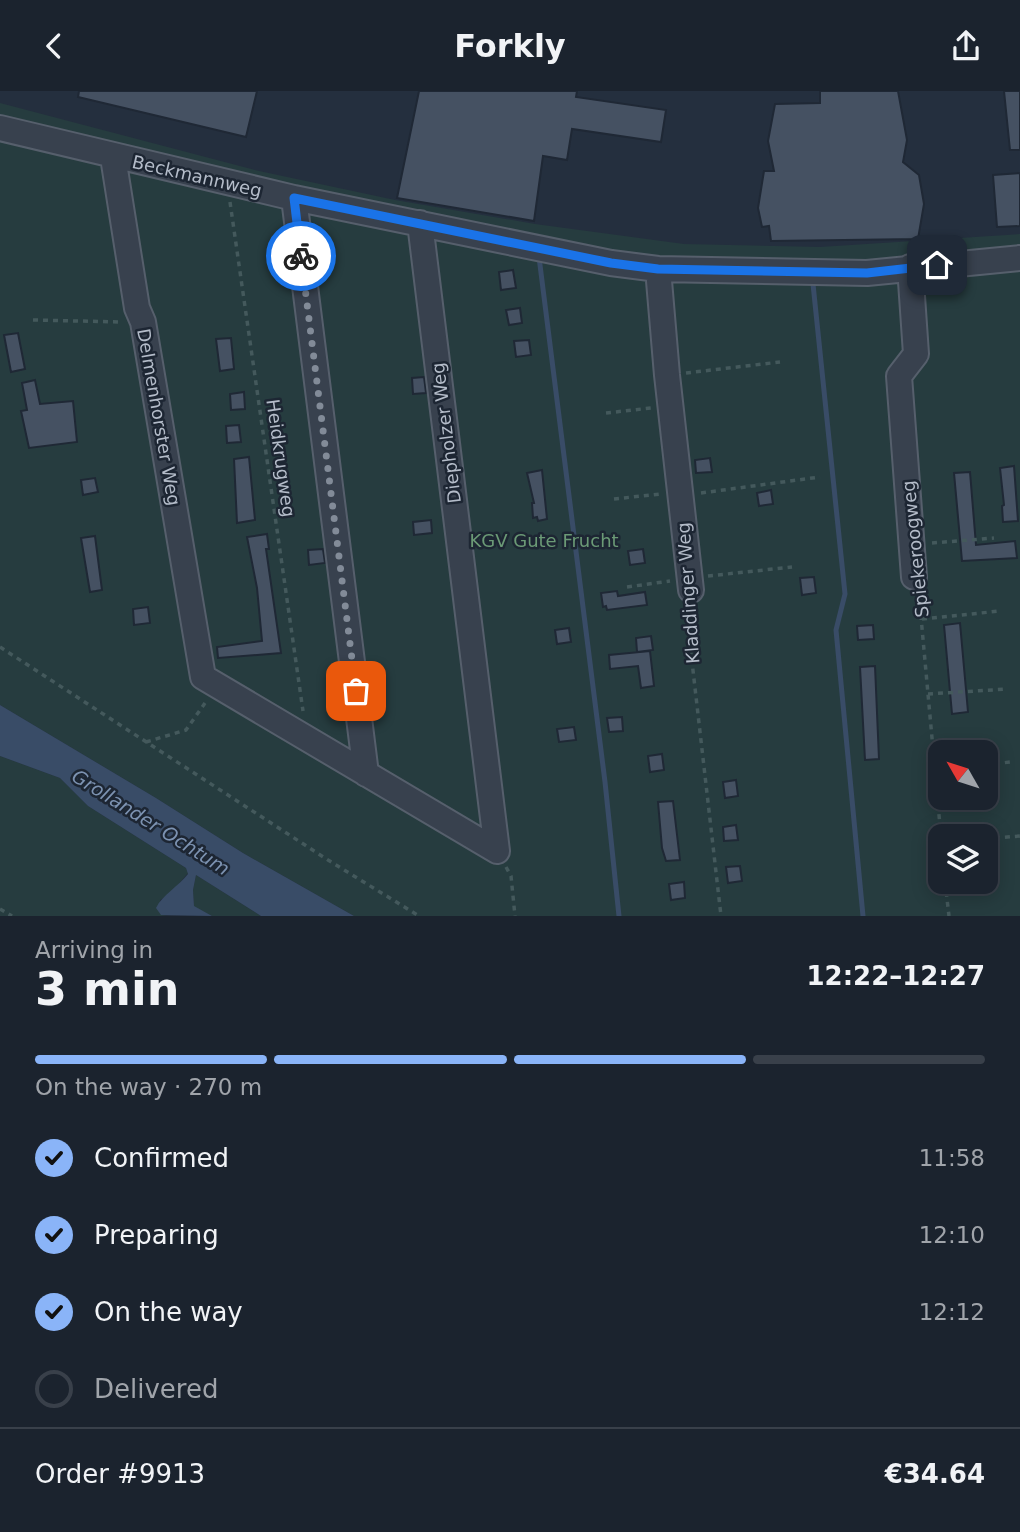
<!DOCTYPE html>
<meta charset="utf-8">
<style>
body{margin:0;font-family:"DejaVu Sans",sans-serif;background:#242b36;color:#f1f3f6;height:100vh;display:flex;flex-direction:column;font-size:26px;white-space:nowrap}
*{box-sizing:border-box;margin:0}
p{font-size:23px;color:#a0a4aa}
.icon{flex:none;width:38px;height:38px;fill:none;stroke:currentColor;stroke-width:2;stroke-linecap:round;stroke-linejoin:round}
.map{position:relative;height:825px;overflow:hidden}
.details{display:flex;flex-direction:column;background:#1b232e;flex:1}
.details>*{flex:none}
.needle{width:46px;rotate:309deg}
.controls{position:absolute;left:928px;top:649px;display:grid;gap:14px}
.controls a{display:grid;place-items:center;width:70px;height:70px;border-radius:14px;background:#1b232e;box-shadow:0 4px 18px #0003,0 0 0 2px #39404a;font-size:35px}
.pin{position:absolute;display:grid;place-items:center;width:60px;height:60px;color:#fff;margin:-30px;border-radius:14px;box-shadow:0 4px 10px #0006}
.courier{position:absolute;display:grid;place-items:center;width:70px;height:70px;margin:-35px;border:5px solid #1a73e8;border-radius:50%;background:#fff;color:#222;box-shadow:0 2px 9px #0007}
.head em{font-style:normal;font-weight:800}
.head div{display:flex;flex-direction:column-reverse}
.head{display:flex;align-items:center;justify-content:space-between;height:119px;padding:0 35px}
h1{font-size:46px;font-weight:800;line-height:52px}
.bar{display:grid;grid-template-columns:repeat(4,1fr);gap:10px 7px;align-content:center;height:84px;padding:0 35px}
.bar i{height:9px;border-radius:5px;background:#39404a}
.bar .selected{background:#8ab4f8}
.bar p{grid-column:span 4}
.line{display:flex;align-items:center;gap:18px;padding:0 35px;border-top:2px solid #39404a}
.line div{flex:1}
ol{padding:0 35px;list-style:none}
li{display:flex;align-items:center;gap:21px;height:77px}
li p{margin-inline-start:auto}
li .icon{padding:7px;border-radius:50%;background:#8ab4f8;color:#111;stroke-width:4}
li:last-child{color:#a0a4aa}
li i{width:38px;height:38px;border:4px solid #39404a;border-radius:50%}
header{display:flex;justify-content:space-between;align-items:center;height:91px;padding:0 35px;background:#1b232e;font-size:32px;font-weight:800}
.map>svg:first-child{display:block}
</style>
<header><svg class="icon" aria-label="back" viewBox="0 0 24 24"><path d="M15 5l-7 7 7 7"/></svg>Forkly<svg class="icon" aria-label="share" viewBox="0 0 24 24"><path d="M12 15V3M7 8l5-5 5 5M5 13v7h14v-7"/></svg></header>
<div class="map">
<svg width="1020" height="825" viewBox="0 0 1020 825">
<rect width="100%" height="100%" fill="#242f3e"/>
<path fill="#263c3f" fill-rule="evenodd" d="M 0,12 L 259,80 L 395,109 L 535,133 L 684,153 L 820,156 L 1020,143 L 1020,825 L 354,825 L 243,762 L 156,707 L 0,614 ZM 940,662 L 985,662 L 985,707 L 940,707 ZM 940,746 L 985,746 L 985,791 L 940,791 Z
M 0,665 L 60,687 L 88,715 L 186,777 L 188,782 L 170,803 L 160,809 L 161,824 L 167,825 L 0,825 Z
M 196,784 L 261,825 L 212,825 L 194,816 L 193,799 Z"/>
<path fill="#394c67" d="M 0,614 L 156,707 L 243,762 L 354,825 L 261,825 L 196,784 L 193,799 L 194,815 L 212,825 L 161,824 L 156,817 C 162,804 179,795 188,783 L 186,777 L 88,715 L 60,687 L 0,665 Z"/>
<g fill="none" stroke-linecap="round" stroke-linejoin="round">
<path stroke="#394c67" stroke-width="5" d="M 539,166 L 605,691 L 619,825
M 813,193 L 845,503 L 836,539 L 863,825"/>
</g>
<path fill="#455162" stroke="#1f2835" stroke-width="2" d="M 79,0 L 257,0 L 246,46 L 78,6 Z
M 419,0 L 577,0 L 576,6 L 666,19 L 661,51 L 572,38 L 567,69 L 543,65 L 534,130 L 397,107 Z
M 820,0 L 898,0 L 907,49 L 903,71 L 919,84 L 924,113 L 918,148 L 771,150 L 769,135 L 762,136 L 758,117 L 764,80 L 774,80 L 768,50 L 775,13 L 820,12 Z
M 1004,0 L 1020,0 L 1020,59 L 1010,59 Z
M 1020,82 L 1020,135 L 997,136 L 993,84 Z
M 513,179 L 516,197 L 501,199 L 499,181 Z
M 520,217 L 522,232 L 509,234 L 506,219 Z
M 18,242 L 25,278 L 11,281 L 4,244 Z
M 231,247 L 234,278 L 220,280 L 216,248 Z
M 529,249 L 531,264 L 516,266 L 514,250 Z
M 424,286 L 426,302 L 413,303 L 412,287 Z
M 35,289 L 40,313 L 73,310 L 77,351 L 29,357 L 21,320 L 27,319 L 22,292 Z
M 244,301 L 245,318 L 231,319 L 230,303 Z
M 239,334 L 241,351 L 227,352 L 226,335 Z
M 249,366 L 255,429 L 237,432 L 234,368 Z
M 710,367 L 712,381 L 696,382 L 695,369 Z
M 1014,375 L 1018,430 L 1003,431 L 1002,415 L 1004,414 L 1000,377 Z
M 542,379 L 547,428 L 538,430 L 537,426 L 533,427 L 532,412 L 534,412 L 527,382 Z
M 970,381 L 976,454 L 1015,450 L 1017,467 L 962,470 L 954,382 Z
M 95,387 L 98,401 L 83,404 L 81,389 Z
M 771,399 L 773,413 L 759,415 L 757,402 Z
M 431,429 L 432,442 L 414,444 L 413,431 Z
M 267,443 L 269,458 L 266,458 L 281,562 L 218,567 L 217,556 L 262,550 L 257,497 L 247,446 Z
M 95,445 L 102,499 L 90,501 L 81,447 Z
M 323,458 L 325,472 L 309,474 L 308,459 Z
M 643,458 L 645,472 L 630,474 L 628,460 Z
M 814,486 L 816,502 L 802,504 L 800,487 Z
M 617,500 L 618,505 L 645,501 L 647,514 L 607,519 L 606,515 L 603,516 L 601,502 Z
M 148,516 L 150,532 L 134,534 L 133,518 Z
M 960,532 L 968,621 L 952,623 L 944,534 Z
M 873,534 L 874,548 L 858,549 L 857,535 Z
M 569,537 L 571,551 L 557,553 L 555,539 Z
M 651,545 L 653,559 L 637,561 L 636,547 Z
M 650,560 L 654,595 L 641,597 L 638,575 L 610,578 L 609,564 Z
M 875,575 L 879,668 L 865,669 L 860,576 Z
M 622,626 L 623,640 L 609,641 L 607,627 Z
M 574,636 L 576,649 L 559,651 L 557,638 Z
M 662,663 L 664,679 L 650,681 L 648,665 Z
M 736,689 L 738,705 L 725,707 L 723,691 Z
M 673,710 L 680,769 L 666,770 L 662,757 L 658,711 Z
M 736,734 L 738,749 L 724,750 L 723,736 Z
M 740,775 L 742,790 L 728,792 L 726,776 Z
M 684,791 L 685,807 L 671,809 L 669,793 Z"/>
<g fill="none" stroke-linecap="round" stroke-linejoin="round">
<defs>
<path id="minor" d="M 0,37 L 294,107 L 611,172 L 658,178 L 867,182 L 1020,167
M 113,66 L 137,217 L 143,231 L 203,586 L 497,760
M 294,107 L 366,683
M 420,132 L 497,760
M 910,176 L 916,263 L 899,285 L 914,486
M 658,178 L 667,284 L 691,499"/>
</defs>
<use href="#minor" stroke="#565f6c" stroke-width="28"/>
<path stroke="#44595c" stroke-width="3.5" stroke-dasharray="5 5" stroke-linecap="butt" d="M 230,111 L 303,620
M 33,229 L 122,231
M 686,282 L 780,271
M 606,322 L 651,317
M 701,402 L 820,386
M 614,408 L 660,403
M 932,452 L 994,447
M 708,485 L 792,476
M 627,496 L 670,490
M 919,504 L 941,746
M 686,518 L 721,825
M 922,528 L 1000,520
M 0,556 L 328,769 L 419,825
M 928,603 L 1007,598
M 146,651 L 186,639 L 205,612
M 985,674 L 1010,671
M 985,748 L 1020,745
M 506,776 L 511,785 L 515,825
M 945,791 L 949,825
M 0,818 L 12,825"/>
<use href="#minor" stroke="#38414e" stroke-width="24"/>
</g>
<g fill="none" stroke-linecap="round" stroke-linejoin="round">
<path stroke="#828b98" stroke-width="7" stroke-dasharray="0 12.6" d="M 301,165 L 356,600"/>
<path stroke="#1a73e8" stroke-width="9" d="M 301,165 L 294,107 L 611,172 L 658,178 L 867,182 L 937,174"/>
</g>
<g text-anchor="middle" dominant-baseline="central" stroke-width="5" stroke-linejoin="round" paint-order="stroke">
<g font-size="18" fill="#b4bcc9" stroke="#1d2633">
<text transform="translate(197 85) rotate(13)">Beckmannweg</text>
<text transform="translate(159 326) rotate(80)">Delmenhorster Weg</text>
<text transform="translate(446 342) rotate(-97)">Diepholzer Weg</text>
<text transform="translate(281 367) rotate(82)">Heidkrugweg</text>
<text transform="translate(915 458) rotate(-96)">Spiekeroogweg</text>
<text transform="translate(688 502) rotate(-94)">Kladdinger Weg</text>
</g>
<g font-size="18" fill="#6b9a76" stroke="#1d2633">
<text x="544" y="449">KGV Gute Frucht</text>
</g>
<g font-size="19" font-style="italic" fill="#7c92b1" stroke="#1d2633">
<text transform="translate(151 731) rotate(32)">Grollander Ochtum</text>
</g>
</g>
</svg>
<div class="controls">
<a><svg class="needle" viewBox="-14 -14 28 28"><path d="M0-13l5 13h-10z" fill="#e53935"/><path d="M0 13l5-13h-10z" fill="#a0a4aa"/></svg></a>
<a><svg class="icon" aria-label="layers" viewBox="0 0 24 24"><path d="M12 4l9 5-9 5-9-5zM3 14l9 5 9-5"/></svg></a>
</div>
<div class="pin" style="left:356px;top:600px;background:#ea580c"><svg class="icon" aria-label="bag" viewBox="0 0 24 24"><path d="M5 8h14l-1 12H6zM9 8a3 3 0 0 1 6 0"/></svg></div>
<div class="pin" style="left:937px;top:174px;background:#1f2937"><svg class="icon" aria-label="home" viewBox="0 0 24 24"><path d="M3 11l9-7 9 7M6 9v11h12V9"/></svg></div>
<div class="courier" style="left:301px;top:165px"><svg class="icon" aria-label="bike" viewBox="0 0 24 24"><circle cx="6" cy="16" r="4"/><circle cx="18" cy="16" r="4"/><path d="M6 16l4-8h5l3 8M10 8l3 8H6M13 5h3"/></svg></div>
</div>
<section class="details">
<div class="head"><div><h1>3 min</h1><p>Arriving in</p></div><em>12:22–12:27</em></div>
<div class="bar"><i class="selected"></i><i class="selected"></i><i class="selected"></i><i></i><p>On the way · 270 m</p></div>
<ol>
<li><svg class="icon" aria-label="check" viewBox="0 0 24 24"><path d="M5 12l5 5 9-10"/></svg>Confirmed<p>11:58</p></li>
<li><svg class="icon" aria-label="check" viewBox="0 0 24 24"><path d="M5 12l5 5 9-10"/></svg>Preparing<p>12:10</p></li>
<li><svg class="icon" aria-label="check" viewBox="0 0 24 24"><path d="M5 12l5 5 9-10"/></svg>On the way<p>12:12</p></li>
<li><i></i>Delivered</li>
</ol>
<div class="line" style="height:91px"><div>Order #9913</div><b>€34.64</b></div>
</section>
